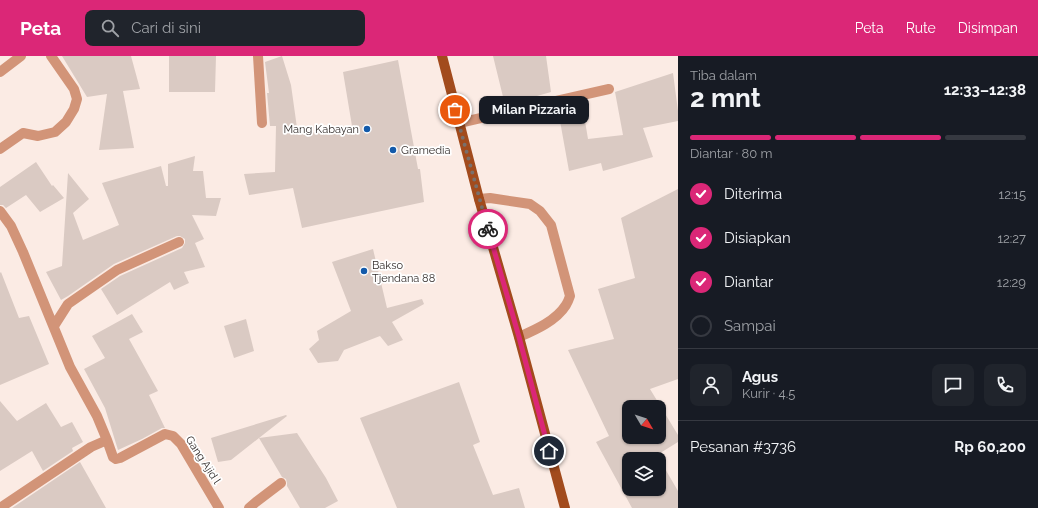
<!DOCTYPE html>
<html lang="id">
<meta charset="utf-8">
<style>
body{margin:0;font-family:Raleway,sans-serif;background:#20242c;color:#f1f3f6;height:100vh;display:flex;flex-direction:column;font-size:15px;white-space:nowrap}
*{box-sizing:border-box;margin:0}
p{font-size:13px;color:#9ea1a6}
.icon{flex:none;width:22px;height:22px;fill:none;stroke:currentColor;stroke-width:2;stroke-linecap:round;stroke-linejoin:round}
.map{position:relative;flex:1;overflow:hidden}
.details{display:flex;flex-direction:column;background:#171b24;width:360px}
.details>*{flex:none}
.needle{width:26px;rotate:129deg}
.fabs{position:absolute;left:622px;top:344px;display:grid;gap:8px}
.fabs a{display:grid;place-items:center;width:44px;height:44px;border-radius:8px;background:#171b24;box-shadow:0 1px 3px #0004;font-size:20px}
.pin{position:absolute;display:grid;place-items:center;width:34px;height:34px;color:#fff;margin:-17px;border:2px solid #fff;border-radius:50%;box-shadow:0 1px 4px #0007}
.courier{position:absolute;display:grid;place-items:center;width:40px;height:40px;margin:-20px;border:3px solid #db2777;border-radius:50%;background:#fff;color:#222;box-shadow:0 1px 5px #0007}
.bubble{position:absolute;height:28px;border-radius:8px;background:#171b24;box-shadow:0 1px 3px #0004;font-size:13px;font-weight:700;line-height:28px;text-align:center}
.head em{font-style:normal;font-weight:700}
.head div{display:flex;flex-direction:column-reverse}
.head{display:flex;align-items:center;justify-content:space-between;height:68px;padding:0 12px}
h1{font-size:26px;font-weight:700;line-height:30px}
.bar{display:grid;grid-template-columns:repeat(4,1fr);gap:6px 4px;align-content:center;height:48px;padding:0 12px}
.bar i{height:5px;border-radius:3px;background:#363941}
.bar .selected{background:#db2777}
.bar p{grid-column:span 4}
.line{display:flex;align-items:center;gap:10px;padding:0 12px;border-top:1px solid #363941}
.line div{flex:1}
.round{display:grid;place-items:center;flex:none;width:42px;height:42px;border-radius:8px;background:#20242c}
ol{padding:0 12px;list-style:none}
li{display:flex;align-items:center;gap:12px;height:44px}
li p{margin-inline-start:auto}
li .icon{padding:4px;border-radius:50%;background:#db2777;color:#fff;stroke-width:4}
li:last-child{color:#9ea1a6}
li i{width:22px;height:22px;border:2px solid #363941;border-radius:50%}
header{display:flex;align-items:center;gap:24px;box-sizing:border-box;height:56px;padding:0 20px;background:#db2777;color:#fff}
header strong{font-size:19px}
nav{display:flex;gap:22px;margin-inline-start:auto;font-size:14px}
.search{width:280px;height:36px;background:#20242c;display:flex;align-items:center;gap:10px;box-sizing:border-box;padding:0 14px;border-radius:8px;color:#9ea1a6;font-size:15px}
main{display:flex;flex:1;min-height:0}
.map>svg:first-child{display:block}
</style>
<header>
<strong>Peta</strong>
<div class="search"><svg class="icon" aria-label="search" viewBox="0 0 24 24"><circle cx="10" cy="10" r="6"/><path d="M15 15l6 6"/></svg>Cari di sini</div>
<nav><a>Peta</a><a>Rute</a><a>Disimpan</a></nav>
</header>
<main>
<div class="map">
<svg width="678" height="452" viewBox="0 0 678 452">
<rect width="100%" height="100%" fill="#fbebe4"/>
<path fill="#dacac3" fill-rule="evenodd" d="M 62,0 L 131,0 L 140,33 L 123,35 L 134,92 L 99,94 L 107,38 L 87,41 Z
M 169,0 L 216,0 L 215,36 L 169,36 Z
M 282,0 L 291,29 L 298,79 L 352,70 L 343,16 L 398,4 L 418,113 L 420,113 L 424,146 L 302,172 L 293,132 L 249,139 L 244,118 L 275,116 L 276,70 L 270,70 L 267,37 L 269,37 L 265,6 Z
M 493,0 L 546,0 L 551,36 L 505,49 Z
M 673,17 L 678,55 L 678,65 L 643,72 L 653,101 L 603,115 L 601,107 L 569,115 L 560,65 L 584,59 L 588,83 L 623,79 L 615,36 Z
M 195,100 L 193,115 L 203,115 L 206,142 L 221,142 L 216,160 L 192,159 L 204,183 L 195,187 L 205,211 L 184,216 L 189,227 L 174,234 L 170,226 L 117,259 L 101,233 L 120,220 L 182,192 L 185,187 L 185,183 L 180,180 L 177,180 L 114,208 L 68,240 L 61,244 L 46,216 L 62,210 L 68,117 L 89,143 L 73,157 L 83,184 L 119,169 L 102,127 L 161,110 L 166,130 L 168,130 L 168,108 Z
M 36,106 L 52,130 L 53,129 L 64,142 L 40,156 L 26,139 L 6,152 L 3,149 L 0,149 L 0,131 Z
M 678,133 L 678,323 L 650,333 L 678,379 L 678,386 L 657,399 L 678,435 L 678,452 L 632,452 L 596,386 L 609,380 L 568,294 L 614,283 L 598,233 L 635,222 L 621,162 ZM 629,351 L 659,351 L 659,381 L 629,381 ZM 629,403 L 659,403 L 659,433 L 629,433 Z
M 373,193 L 387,252 L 422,243 L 424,248 L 392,266 L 403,284 L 388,290 L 380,280 L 344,294 L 338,305 L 318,307 L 309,293 L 319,284 L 317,275 L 351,255 L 332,206 Z
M 1,216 L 19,262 L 29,260 L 49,308 L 0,329 L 0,217 Z
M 132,258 L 143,276 L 129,283 L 158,335 L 149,339 L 165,372 L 162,372 L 142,383 L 118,394 L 105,352 L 84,313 L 105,302 L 92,280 Z
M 246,263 L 254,295 L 234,302 L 224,270 Z
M 459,326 L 480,386 L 473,389 L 493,439 L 519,432 L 525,452 L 397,452 L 360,362 Z
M 0,345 L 17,365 L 46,347 L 61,371 L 72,366 L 83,386 L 72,392 L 73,395 L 43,415 L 32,395 L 0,415 Z
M 286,359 L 287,360 L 259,382 L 297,377 L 326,422 L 338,445 L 325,452 L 300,452 L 287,430 L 287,427 L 286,423 L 282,421 L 259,382 L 231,404 L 218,406 L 211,382 Z
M 80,406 L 106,452 L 12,452 Z"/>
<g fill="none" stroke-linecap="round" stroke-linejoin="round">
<path stroke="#d29478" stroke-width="10" d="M 258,0 L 262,67
M 0,16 L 21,0
M 459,67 L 609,33
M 0,93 L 23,77 L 38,80 L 55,76 L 66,66 L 74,53 L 77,43 L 74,33 L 51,0
M 479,143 L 490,142 L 530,148 L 540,155 L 551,169 L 570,240 C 569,243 568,246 566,249 C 556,265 535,274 519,281
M 0,155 L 11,170 L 23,196 L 70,311 L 97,360 L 107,384 L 91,391 L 0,452
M 54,270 L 68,248 L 117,214 L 179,186
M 107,384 L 113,401 L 116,403 L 120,402 L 165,378 L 173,380 L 181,388 L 219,452
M 249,452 L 256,446 L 281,427"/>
<path stroke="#a24b1d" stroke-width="10" d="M 442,0 L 479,143 L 519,281 L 565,452"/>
</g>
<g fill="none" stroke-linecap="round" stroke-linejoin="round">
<path stroke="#79706c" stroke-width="4" stroke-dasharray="0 7.2" d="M 455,54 L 488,173"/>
<path stroke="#db2777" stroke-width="5" d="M 488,173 L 519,281 L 549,395"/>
</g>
<g fill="#135aaa" stroke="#fff" stroke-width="1.5">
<circle cx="367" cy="73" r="4"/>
<circle cx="393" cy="94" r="4"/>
<circle cx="364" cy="215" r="4"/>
</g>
<g text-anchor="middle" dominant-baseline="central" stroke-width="3.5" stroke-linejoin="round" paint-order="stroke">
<g font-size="11" fill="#332d2b" stroke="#fff" text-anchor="start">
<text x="359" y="73" text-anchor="end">Mang Kabayan</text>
<text x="401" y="94">Gramedia</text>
<text x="372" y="209">Bakso<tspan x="372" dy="13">Tjendana 88</tspan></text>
</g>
<g font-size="11" fill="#332d2b" stroke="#fff">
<text transform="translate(203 404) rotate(57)">Gang Ajid l</text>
</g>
</g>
</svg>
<div class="fabs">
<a><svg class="needle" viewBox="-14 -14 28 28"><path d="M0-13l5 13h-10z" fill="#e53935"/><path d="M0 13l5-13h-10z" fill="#9ea1a6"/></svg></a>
<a><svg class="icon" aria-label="layers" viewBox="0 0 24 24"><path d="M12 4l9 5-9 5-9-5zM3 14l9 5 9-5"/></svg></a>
</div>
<div class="pin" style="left:455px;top:54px;background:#ea580c"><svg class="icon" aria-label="bag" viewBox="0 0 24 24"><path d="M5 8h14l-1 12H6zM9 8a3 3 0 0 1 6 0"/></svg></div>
<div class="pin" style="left:549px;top:395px;background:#1f2937"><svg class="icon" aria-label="home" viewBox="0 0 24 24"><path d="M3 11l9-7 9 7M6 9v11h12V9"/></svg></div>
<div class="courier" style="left:488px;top:173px"><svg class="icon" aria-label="bike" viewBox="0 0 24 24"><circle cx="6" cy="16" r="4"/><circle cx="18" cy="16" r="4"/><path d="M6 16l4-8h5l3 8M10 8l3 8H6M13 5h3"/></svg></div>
<div class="bubble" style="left:479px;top:40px;width:110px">Milan Pizzaria</div>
</div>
<section class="details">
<div class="head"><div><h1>2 mnt</h1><p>Tiba dalam</p></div><em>12:33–12:38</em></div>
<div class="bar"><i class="selected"></i><i class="selected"></i><i class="selected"></i><i></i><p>Diantar · 80 m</p></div>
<ol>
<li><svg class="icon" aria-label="check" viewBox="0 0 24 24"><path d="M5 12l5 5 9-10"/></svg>Diterima<p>12:15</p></li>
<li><svg class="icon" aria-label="check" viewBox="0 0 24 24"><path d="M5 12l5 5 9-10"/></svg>Disiapkan<p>12:27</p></li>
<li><svg class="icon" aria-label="check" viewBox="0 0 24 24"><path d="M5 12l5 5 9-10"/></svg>Diantar<p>12:29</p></li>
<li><i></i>Sampai</li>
</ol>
<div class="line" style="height:72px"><a class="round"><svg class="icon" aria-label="person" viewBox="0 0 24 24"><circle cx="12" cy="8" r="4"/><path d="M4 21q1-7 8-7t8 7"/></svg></a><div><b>Agus</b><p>Kurir · 4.5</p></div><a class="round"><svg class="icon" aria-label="chat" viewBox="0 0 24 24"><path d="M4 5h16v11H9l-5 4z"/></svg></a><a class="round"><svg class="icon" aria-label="phone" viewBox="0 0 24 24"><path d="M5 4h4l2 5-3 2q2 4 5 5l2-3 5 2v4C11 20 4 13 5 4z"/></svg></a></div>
<div class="line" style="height:52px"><div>Pesanan #3736</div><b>Rp 60,200</b></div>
</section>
</main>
